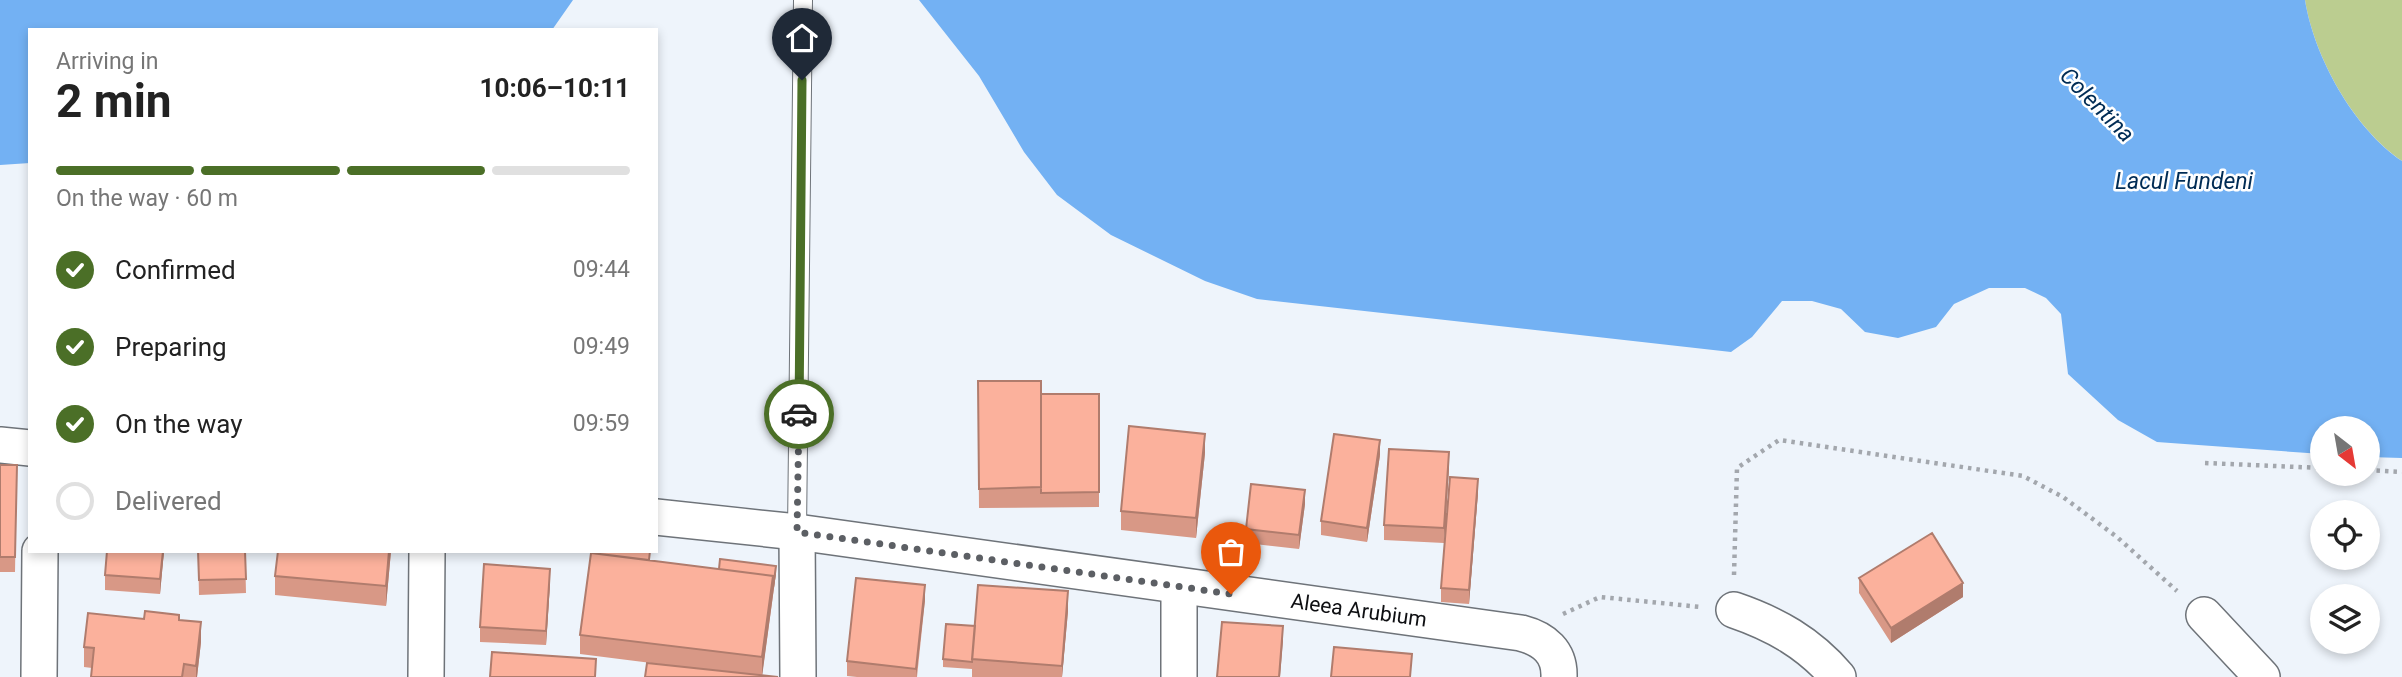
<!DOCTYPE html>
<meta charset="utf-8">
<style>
body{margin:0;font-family:Roboto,sans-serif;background:#f2f2f2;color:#222;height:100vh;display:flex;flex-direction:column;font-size:26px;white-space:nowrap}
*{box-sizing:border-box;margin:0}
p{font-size:23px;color:#767676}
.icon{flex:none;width:38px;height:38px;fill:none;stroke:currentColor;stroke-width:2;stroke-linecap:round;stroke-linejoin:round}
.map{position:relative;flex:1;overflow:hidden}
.sheet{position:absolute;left:28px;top:28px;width:630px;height:525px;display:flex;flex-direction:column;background:#fff;border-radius:0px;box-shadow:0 4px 10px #0003}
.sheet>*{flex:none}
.needle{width:46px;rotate:149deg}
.buttons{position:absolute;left:2310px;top:416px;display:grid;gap:14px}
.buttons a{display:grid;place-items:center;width:70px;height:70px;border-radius:50%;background:#fff;box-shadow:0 4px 10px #0003;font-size:35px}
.pin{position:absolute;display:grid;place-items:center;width:60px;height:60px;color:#fff;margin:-72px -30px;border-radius:50% 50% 50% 0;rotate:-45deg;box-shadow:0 0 7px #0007}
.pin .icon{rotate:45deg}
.courier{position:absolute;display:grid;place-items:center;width:70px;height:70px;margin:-35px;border:5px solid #4b6f27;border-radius:50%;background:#fff;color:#222;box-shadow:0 2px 9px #0007}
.overview em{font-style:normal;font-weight:700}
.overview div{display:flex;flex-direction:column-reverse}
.overview{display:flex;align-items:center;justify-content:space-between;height:119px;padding:0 28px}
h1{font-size:46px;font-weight:700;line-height:52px}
.bar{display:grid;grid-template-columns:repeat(4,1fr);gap:10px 7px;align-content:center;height:84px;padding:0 28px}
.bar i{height:9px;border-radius:5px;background:#e0e0e0}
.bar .selected{background:#4b6f27}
.bar p{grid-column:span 4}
ol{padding:0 28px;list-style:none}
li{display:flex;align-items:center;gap:21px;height:77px}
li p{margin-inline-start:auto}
li .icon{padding:7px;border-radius:50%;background:#4b6f27;color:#fff;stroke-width:4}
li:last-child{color:#767676}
li i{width:38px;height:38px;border:4px solid #e0e0e0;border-radius:50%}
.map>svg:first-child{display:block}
</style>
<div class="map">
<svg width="2402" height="677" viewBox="0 0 2402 677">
<rect width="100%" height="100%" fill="#eef4fb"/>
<path fill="#bbcd90" d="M 2305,0 L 2402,0 L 2402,161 C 2354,129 2314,57 2305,0 Z"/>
<path fill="#73b1f3" d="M 0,0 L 573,0 L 552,30 L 30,30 L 30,163 L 0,165 Z
M 919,0 L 2305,0 C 2314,57 2354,129 2402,161 L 2402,458 L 2368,457 L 2368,429 L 2322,429 L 2322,454 L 2157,442 L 2118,420 L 2068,374 L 2061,314 L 2046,298 L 2025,288 L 1989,288 L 1954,304 L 1936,327 L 1898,338 L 1865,332 L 1841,309 L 1812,301 L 1782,301 L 1752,337 L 1731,352 L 1257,299 L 1205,281 L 1111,235 L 1057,195 L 1024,152 L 979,76 Z"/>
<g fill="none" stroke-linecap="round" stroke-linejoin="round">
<defs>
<path id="service" d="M 797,532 L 803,0"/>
<g id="minor">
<path d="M 0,445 L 30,448"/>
<path id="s1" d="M 656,517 L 797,532 L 1521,633 C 1544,639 1560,652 1559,677"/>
<path d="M 797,532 L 798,677"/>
<path d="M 1734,610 C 1775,624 1809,643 1838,677"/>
<path d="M 2204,615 L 2262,677"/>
<path d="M 39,677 L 40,551"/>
<path d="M 426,677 L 427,551"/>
<path d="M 1179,677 L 1179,586"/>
</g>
</defs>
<use href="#service" stroke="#6e7379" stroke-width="20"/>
<use href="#minor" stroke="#6e7379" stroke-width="38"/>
<path stroke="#a3a7ad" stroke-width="4.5" stroke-dasharray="3.5 5" stroke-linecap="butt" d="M 2205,463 L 2322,468
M 2368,470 L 2402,472
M 1734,575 L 1737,468 L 1779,440 L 2023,476 L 2063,497 L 2117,537 L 2177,591
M 1563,614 L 1600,597 L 1701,607"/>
<use href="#service" stroke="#fff" stroke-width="18"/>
<use href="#minor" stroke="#fff" stroke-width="35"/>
</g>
<path fill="#d89886" d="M 978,381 L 1041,394 L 1099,394 L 1099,507 L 979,508 Z
M 1205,453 L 1196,538 L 1121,530 L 1121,511 Z
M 1380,455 L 1367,542 L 1321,535 L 1321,521 Z
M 0,465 L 17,465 L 15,572 L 0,572 Z
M 1449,467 L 1444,543 L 1384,540 L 1384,525 Z
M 1478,493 L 1469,604 L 1441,602 L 1441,588 Z
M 1305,504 L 1299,549 L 1246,543 L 1246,529 Z
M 164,551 L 160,594 L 105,590 L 105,575 Z
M 198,551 L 245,551 L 246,593 L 199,595 Z
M 278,551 L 391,551 L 386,606 L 275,595 L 275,576 Z
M 649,561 L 719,569 L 776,573 L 762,675 L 683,667 L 580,654 L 580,635 Z
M 1859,578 L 1963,597 L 1891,643 L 1859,593 Z
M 550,583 L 546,645 L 480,642 L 480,627 Z
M 925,600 L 917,677 L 857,677 L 847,676 L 847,661 Z
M 1068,611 L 1062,677 L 972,677 L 972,669 L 943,667 L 943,659 L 975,626 Z
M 144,619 L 179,620 L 201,642 L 197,677 L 91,677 L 92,668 L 84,667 L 84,647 Z"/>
<path fill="#b07c6d" d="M 1205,434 L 1205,453 L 1196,538 L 1196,518 Z
M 1380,440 L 1380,455 L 1367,542 L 1367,528 Z
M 1449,452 L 1449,467 L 1444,543 L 1444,528 Z
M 1478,479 L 1478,493 L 1469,604 L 1469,590 Z
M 1305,490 L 1305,504 L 1299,549 L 1299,535 Z
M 163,551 L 164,551 L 160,594 L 160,579 Z
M 389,551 L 391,551 L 386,606 L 386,586 Z
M 776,566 L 776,573 L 762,677 L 762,657 L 773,576 Z
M 550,569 L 550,583 L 546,645 L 546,631 Z
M 1963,583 L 1963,597 L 1891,643 L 1891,628 Z
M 925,585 L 925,600 L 916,677 L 916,669 Z
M 1068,591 L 1068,611 L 1062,677 L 1062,666 Z
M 201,622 L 201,642 L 197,677 L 196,677 L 196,666 Z
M 1283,626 L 1283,641 L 1280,677 L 1279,677 Z"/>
<path fill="#fbb19c" stroke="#b07c6d" stroke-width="2" d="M 978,381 L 1041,381 L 1041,487 L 979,489 Z
M 1041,394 L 1099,394 L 1099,492 L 1041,493 Z
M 1129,426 L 1205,434 L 1196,518 L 1121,511 Z
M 1334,434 L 1380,440 L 1367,528 L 1321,521 Z
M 1389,449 L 1449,452 L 1444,528 L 1384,525 Z
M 0,465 L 17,465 L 15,557 L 0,557 Z
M 1450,477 L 1478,479 L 1469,590 L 1441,588 Z
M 1251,484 L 1305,490 L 1299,535 L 1246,529 Z
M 1932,533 L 1963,583 L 1891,628 L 1859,578 Z
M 107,551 L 163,551 L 160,579 L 105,575 Z
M 198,551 L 245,551 L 246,579 L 199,580 Z
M 278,551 L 389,551 L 386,586 L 275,576 Z
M 593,551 L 650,551 L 649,560 L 592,553 Z
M 591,553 L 773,576 L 762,657 L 580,635 Z
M 720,559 L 776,566 L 773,588 L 773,576 L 719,569 Z
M 484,564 L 550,569 L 546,631 L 480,627 Z
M 856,578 L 925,585 L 916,669 L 847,661 Z
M 978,585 L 1068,591 L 1062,666 L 972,659 Z
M 145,611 L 179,615 L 179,620 L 201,622 L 196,666 L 184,664 L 182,677 L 91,677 L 94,648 L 84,647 L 88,613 L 144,619 Z
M 1222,622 L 1283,626 L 1279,677 L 1217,677 Z
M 946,624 L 975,626 L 972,662 L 943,659 Z
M 1334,647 L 1412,654 L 1410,677 L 1331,677 Z
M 492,652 L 596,659 L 595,677 L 490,677 Z
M 647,663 L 778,677 L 645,677 Z"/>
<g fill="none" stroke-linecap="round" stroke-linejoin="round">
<path stroke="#5c5f64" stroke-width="7" stroke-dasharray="0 12.6" d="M 799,414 L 797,532 L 1231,594"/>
<path stroke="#4b6f27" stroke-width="9" d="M 799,414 L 802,80"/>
</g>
<g text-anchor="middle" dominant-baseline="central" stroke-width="5" stroke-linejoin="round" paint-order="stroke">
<g font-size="21" fill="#0e0f12" stroke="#fff">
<text stroke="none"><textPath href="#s1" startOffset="709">Aleea Arubium</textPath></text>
</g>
<g font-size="23" font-style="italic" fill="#002c55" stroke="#fff">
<text transform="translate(2097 105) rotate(45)">Colentina</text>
<text x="2184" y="181">Lacul Fundeni</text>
</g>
</g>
</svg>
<div class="buttons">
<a><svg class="needle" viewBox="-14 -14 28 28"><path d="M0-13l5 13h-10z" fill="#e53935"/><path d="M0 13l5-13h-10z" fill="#767676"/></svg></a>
<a><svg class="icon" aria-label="locate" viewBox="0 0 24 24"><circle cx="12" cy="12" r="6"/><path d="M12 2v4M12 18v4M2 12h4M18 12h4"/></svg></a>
<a><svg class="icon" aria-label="layers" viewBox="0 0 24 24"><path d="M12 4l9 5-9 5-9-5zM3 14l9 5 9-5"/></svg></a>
</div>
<div class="pin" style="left:1231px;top:594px;background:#ea580c"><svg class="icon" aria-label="bag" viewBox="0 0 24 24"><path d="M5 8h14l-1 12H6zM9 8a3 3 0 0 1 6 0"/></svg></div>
<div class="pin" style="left:802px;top:80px;background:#1f2937"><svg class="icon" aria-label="home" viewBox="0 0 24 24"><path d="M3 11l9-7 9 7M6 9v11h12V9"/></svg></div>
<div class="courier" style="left:799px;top:414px"><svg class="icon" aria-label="car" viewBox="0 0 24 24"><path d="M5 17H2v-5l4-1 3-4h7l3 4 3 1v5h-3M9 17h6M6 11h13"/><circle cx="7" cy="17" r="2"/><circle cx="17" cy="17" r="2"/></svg></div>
<section class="sheet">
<div class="overview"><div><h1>2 min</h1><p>Arriving in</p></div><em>10:06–10:11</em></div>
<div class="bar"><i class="selected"></i><i class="selected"></i><i class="selected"></i><i></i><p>On the way · 60 m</p></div>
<ol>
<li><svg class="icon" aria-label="check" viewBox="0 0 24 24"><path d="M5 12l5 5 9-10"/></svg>Confirmed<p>09:44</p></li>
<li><svg class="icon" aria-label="check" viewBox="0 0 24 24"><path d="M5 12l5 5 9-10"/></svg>Preparing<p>09:49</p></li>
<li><svg class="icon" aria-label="check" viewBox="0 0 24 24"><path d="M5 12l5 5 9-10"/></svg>On the way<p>09:59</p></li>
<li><i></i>Delivered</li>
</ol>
</section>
</div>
